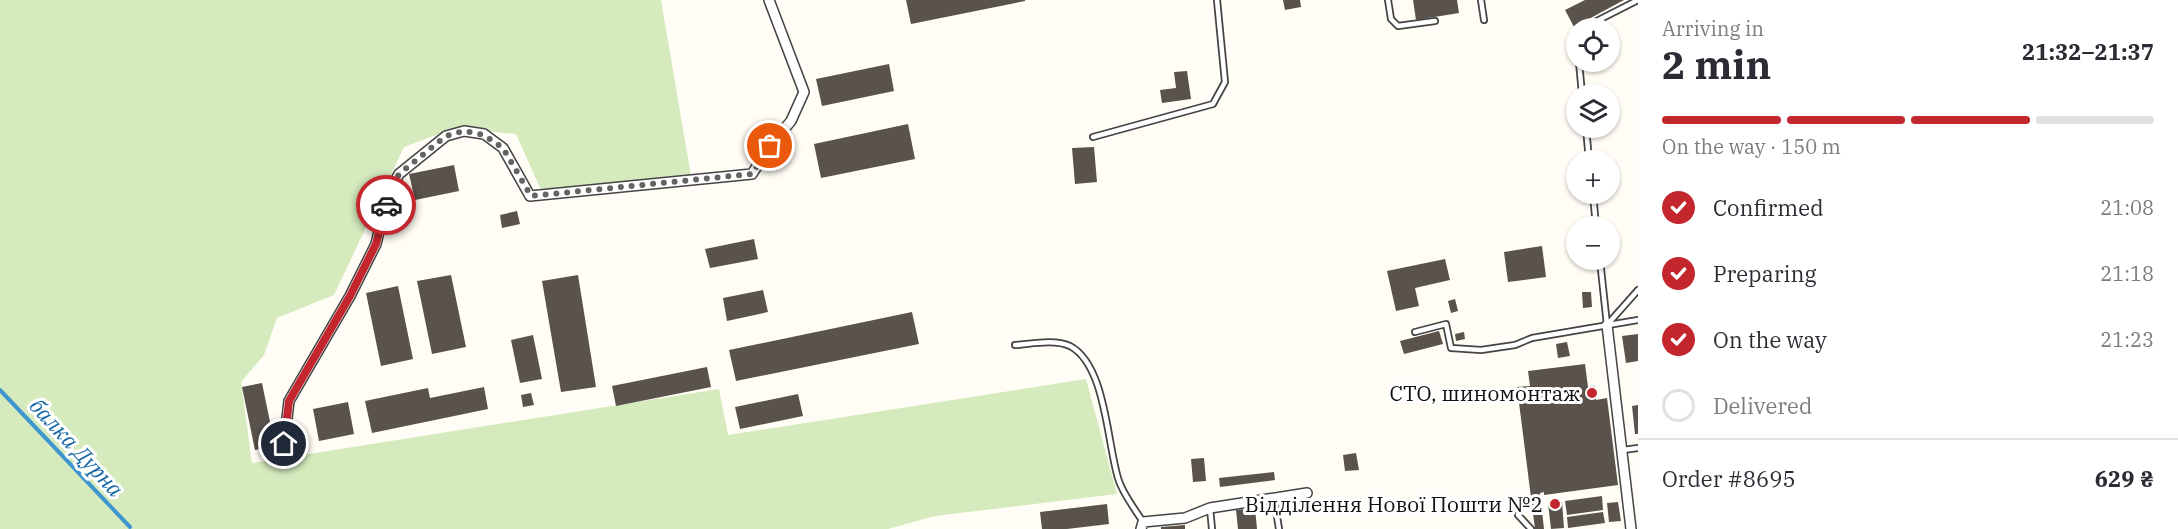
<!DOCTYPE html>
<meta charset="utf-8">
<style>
body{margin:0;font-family:"IBM Plex Serif",serif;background:#f7f7f7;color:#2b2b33;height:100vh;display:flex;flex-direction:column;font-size:22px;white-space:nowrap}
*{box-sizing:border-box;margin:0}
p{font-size:20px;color:#7c7c81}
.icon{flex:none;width:33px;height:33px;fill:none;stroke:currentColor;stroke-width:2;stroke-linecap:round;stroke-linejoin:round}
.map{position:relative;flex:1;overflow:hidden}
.side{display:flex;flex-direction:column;background:#fff;width:540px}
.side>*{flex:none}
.tools{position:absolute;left:1566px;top:18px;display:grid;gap:12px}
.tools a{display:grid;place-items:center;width:54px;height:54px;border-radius:50%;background:#fff;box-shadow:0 2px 4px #0004;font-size:30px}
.pin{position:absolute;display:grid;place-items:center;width:51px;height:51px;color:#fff;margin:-26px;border:3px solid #fff;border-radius:50%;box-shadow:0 2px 6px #0007}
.courier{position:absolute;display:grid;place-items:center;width:60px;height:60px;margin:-30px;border:4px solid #c4262e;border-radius:50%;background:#fff;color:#222;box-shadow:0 2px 8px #0007}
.head em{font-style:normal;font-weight:700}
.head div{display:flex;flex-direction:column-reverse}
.head{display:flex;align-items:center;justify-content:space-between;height:102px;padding:0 24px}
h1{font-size:39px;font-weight:700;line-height:45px}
.bar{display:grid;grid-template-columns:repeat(4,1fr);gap:9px 6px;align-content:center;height:72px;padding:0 24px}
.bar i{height:8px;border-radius:4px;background:#e1e1e2}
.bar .current{background:#c4262e}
.bar p{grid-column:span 4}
.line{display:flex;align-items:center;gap:15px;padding:0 24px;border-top:2px solid #e1e1e2}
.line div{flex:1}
ol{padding:0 24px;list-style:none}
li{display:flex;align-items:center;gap:18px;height:66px}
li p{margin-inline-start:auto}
li .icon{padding:6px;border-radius:50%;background:#c4262e;color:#fff;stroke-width:4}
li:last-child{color:#7c7c81}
li i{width:33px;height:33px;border:3px solid #e1e1e2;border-radius:50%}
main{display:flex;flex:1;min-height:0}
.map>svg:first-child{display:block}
</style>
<main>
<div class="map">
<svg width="1638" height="529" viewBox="0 0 1638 529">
<rect width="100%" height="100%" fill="#fffdf5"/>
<path fill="#d5ebbd" d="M 0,0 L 661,0 L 691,176 L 541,190 L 516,134 L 455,128 L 404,147 L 334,295 L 277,318 L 264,355 L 241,382 L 252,463 L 719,389 L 728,435 L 1086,379 L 1117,494 L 935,516 L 888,529 L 0,529 Z"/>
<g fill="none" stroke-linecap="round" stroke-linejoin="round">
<path stroke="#3f96cf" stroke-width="4" d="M 0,390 L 130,527"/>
</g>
<path fill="#5a524d" d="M 906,0 L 1025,0 L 1025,1 L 911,24 Z
M 1283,0 L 1300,0 L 1301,7 L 1285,10 Z
M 1413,0 L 1457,0 L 1459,13 L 1416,20 Z
M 1585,0 L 1624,0 L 1574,27 L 1565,10 Z
M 889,64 L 894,91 L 822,106 L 816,79 Z
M 1187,71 L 1191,99 L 1162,103 L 1160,90 L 1176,88 L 1174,72 Z
M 908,124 L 915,159 L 821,178 L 814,144 Z
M 1094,147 L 1097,182 L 1075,184 L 1072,148 Z
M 454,165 L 459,191 L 415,200 L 409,174 Z
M 517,211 L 520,224 L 502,228 L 500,215 Z
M 754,239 L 758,259 L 710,268 L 705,249 Z
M 1542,246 L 1546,277 L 1508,282 L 1504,252 Z
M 1445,259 L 1450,280 L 1415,288 L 1419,306 L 1396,311 L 1387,271 Z
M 451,275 L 466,347 L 432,354 L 417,281 Z
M 578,275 L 596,387 L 561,392 L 542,281 Z
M 398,286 L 413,359 L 381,366 L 366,293 Z
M 763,290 L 768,312 L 727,321 L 723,298 Z
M 1582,292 L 1591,292 L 1592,307 L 1583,308 Z
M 1455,299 L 1458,311 L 1451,313 L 1448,301 Z
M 912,312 L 919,344 L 736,381 L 729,350 Z
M 1439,331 L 1443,344 L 1404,354 L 1400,341 Z
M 1464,332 L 1465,339 L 1456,341 L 1455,334 Z
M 1638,334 L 1638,361 L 1626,363 L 1622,336 Z
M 533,335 L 542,379 L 520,383 L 511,340 Z
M 1567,342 L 1570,356 L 1558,358 L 1556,344 Z
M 1585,364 L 1588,387 L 1595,386 L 1596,400 L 1607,398 L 1618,485 L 1544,495 L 1544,492 L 1540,493 L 1544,529 L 1535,529 L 1517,387 L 1530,386 L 1528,371 Z
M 707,367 L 711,387 L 616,406 L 612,386 Z
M 262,383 L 275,446 L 255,450 L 242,387 Z
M 484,387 L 488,409 L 372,433 L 365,401 L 428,388 L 430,398 Z
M 531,393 L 534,405 L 523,407 L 521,395 Z
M 798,394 L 803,416 L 740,429 L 735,407 Z
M 348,402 L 354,434 L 319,441 L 313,409 Z
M 1638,405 L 1638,434 L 1635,434 L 1632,406 Z
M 1356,453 L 1359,470 L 1345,471 L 1343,455 Z
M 1204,458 L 1206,481 L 1193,482 L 1191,459 Z
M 1274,472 L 1275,480 L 1220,487 L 1219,478 Z
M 1602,496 L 1603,510 L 1567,515 L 1565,501 Z
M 1562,502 L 1564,528 L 1551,529 L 1548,503 Z
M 1618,502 L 1621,521 L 1609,522 L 1607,503 Z
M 1107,504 L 1109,524 L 1067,529 L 1042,529 L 1040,512 Z
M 1255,508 L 1257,529 L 1238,529 L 1236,510 Z
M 1603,512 L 1605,523 L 1568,528 L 1567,517 Z
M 1185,525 L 1185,529 L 1161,529 L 1161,527 Z"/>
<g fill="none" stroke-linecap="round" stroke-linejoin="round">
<defs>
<path id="lane" d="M 1388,0 L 1391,19 L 1398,26 L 1435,21
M 1481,0 L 1484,20
M 1583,28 L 1638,0
M 1576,32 L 1576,42
M 1579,62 L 1582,94
M 1586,128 L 1589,160
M 1093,137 L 1213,104 L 1225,82 L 1217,0
M 1593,194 L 1596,226
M 1600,260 L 1607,325
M 1607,325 L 1638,290
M 1415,332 L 1446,324 L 1451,348 L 1481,350 L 1515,345 L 1532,338 L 1638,320
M 1015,345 C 1031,344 1054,339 1070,346 C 1106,365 1107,443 1118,478 C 1122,493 1135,509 1143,522
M 1623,450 L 1638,448
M 1274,498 L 1279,529
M 1210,508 L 1212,529
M 1518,515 L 1531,529"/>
<path id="street" d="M 1607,325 L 1631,529
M 284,444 L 289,401 L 350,296 L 376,244 L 388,194 L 399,174 L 446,136 L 464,131 L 484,134 L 503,148 L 530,196 L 752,174 L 770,146 L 791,121 L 804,92 L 769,0
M 1141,529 L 1143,522 L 1185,518 L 1210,508 L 1307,493"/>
</defs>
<use href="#lane" stroke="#444" stroke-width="8"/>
<use href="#street" stroke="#444" stroke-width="12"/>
<use href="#lane" stroke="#fff" stroke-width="4.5"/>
<use href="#street" stroke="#fff" stroke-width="9"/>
</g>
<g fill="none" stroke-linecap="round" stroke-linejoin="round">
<path stroke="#646461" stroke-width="6" stroke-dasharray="0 10.8" d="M 386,205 L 388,194 L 399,174 L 446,136 L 464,131 L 484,135 L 503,148 L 531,196 L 752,174 L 770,146"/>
<path stroke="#c4262e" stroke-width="8" d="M 284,444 L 289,401 L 350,296 L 376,244 L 386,205"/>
</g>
<g fill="#c4262e" stroke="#fff" stroke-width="2">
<circle cx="1592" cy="393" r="6"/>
<circle cx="1555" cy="504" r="6"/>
</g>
<g text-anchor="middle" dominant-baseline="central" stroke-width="6" stroke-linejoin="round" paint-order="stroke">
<g font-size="21" fill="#111" stroke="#fff" text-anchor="end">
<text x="1580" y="393">СТО, шиномонтаж</text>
<text x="1543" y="504">Відділення Нової Пошти №2</text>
</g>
<g font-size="22" font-style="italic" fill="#1768a6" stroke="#fff">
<text transform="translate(77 447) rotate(47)">балка Дурна</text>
</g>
</g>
</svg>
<div class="tools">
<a><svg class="icon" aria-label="locate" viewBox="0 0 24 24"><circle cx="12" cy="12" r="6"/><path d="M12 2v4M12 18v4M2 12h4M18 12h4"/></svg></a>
<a><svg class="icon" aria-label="layers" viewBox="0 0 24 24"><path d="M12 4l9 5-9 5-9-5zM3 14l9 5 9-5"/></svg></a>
<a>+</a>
<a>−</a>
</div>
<div class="pin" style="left:770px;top:146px;background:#ea580c"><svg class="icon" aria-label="bag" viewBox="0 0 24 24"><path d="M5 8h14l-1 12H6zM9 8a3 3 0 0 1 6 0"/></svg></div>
<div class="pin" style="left:284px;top:444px;background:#1f2937"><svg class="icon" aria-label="home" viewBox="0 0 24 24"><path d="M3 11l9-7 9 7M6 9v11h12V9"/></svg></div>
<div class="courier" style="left:386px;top:205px"><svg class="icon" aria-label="car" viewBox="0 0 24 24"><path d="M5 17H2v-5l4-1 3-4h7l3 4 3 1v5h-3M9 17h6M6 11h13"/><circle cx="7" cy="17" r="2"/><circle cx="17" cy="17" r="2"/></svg></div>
</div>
<section class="side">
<div class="head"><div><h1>2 min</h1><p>Arriving in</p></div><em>21:32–21:37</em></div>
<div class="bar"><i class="current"></i><i class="current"></i><i class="current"></i><i></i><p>On the way · 150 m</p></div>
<ol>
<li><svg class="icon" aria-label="check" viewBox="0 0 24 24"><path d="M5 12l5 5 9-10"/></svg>Confirmed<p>21:08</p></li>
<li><svg class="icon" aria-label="check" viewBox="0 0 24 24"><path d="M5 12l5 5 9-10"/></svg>Preparing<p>21:18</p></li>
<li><svg class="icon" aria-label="check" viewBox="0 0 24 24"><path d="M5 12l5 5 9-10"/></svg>On the way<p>21:23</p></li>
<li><i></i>Delivered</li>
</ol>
<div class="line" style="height:78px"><div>Order #8695</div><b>629 ₴</b></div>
</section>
</main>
